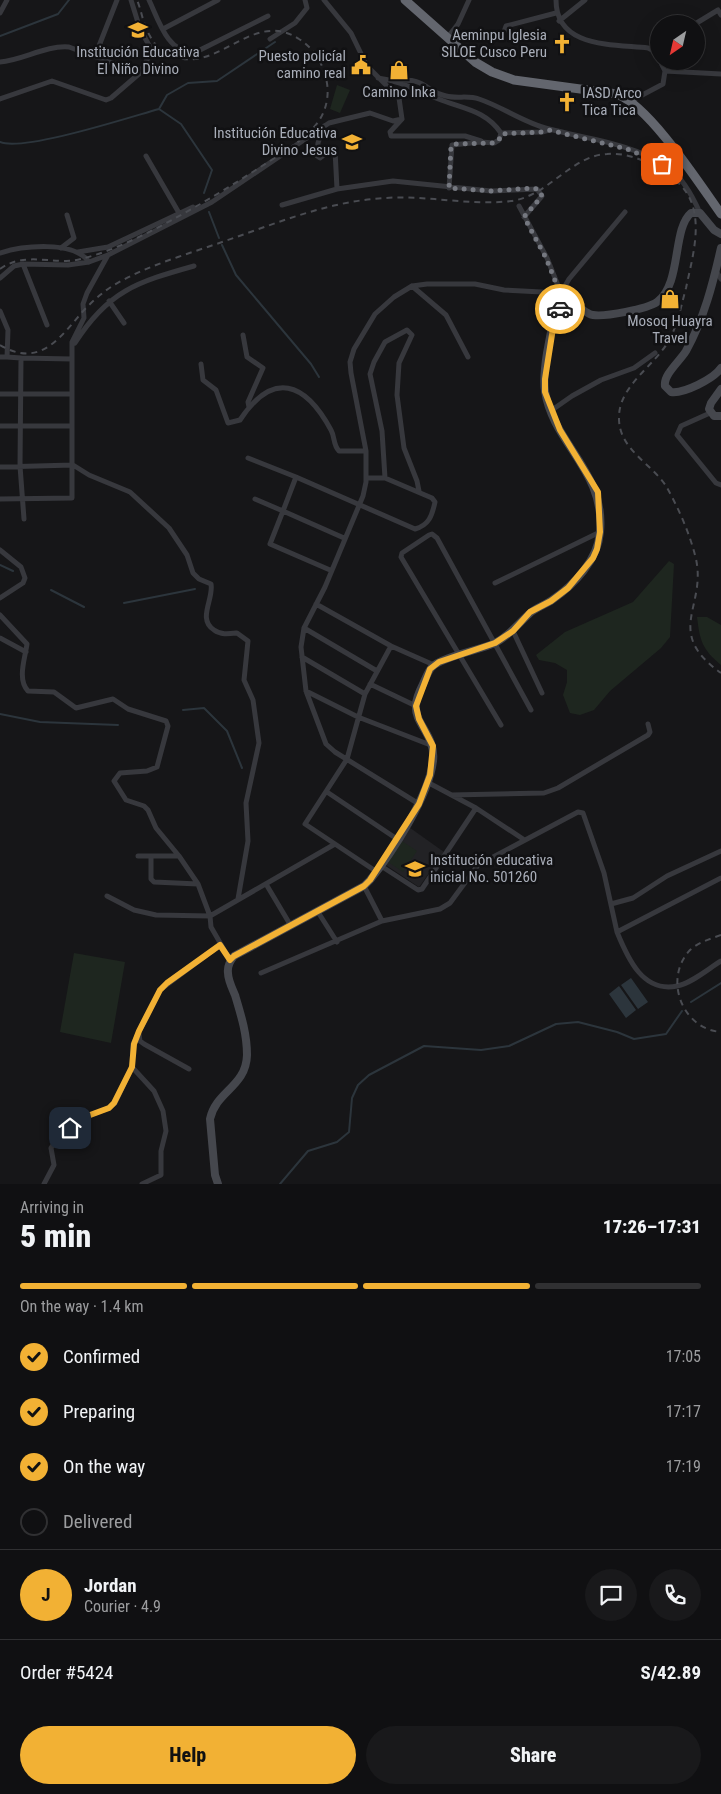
<!DOCTYPE html>
<meta charset="utf-8">
<style>
body{margin:0;font-family:"Roboto Condensed",sans-serif;background:#19191b;color:#f1f3f6;height:100vh;display:flex;flex-direction:column;font-size:19px;white-space:nowrap}
*{box-sizing:border-box;margin:0}
p{font-size:16px;color:#9c9d9f}
.icon{flex:none;width:28px;height:28px;fill:none;stroke:currentColor;stroke-width:2;stroke-linecap:round;stroke-linejoin:round}
.map{position:relative;height:1184px;overflow:hidden}
.drawer{display:flex;flex-direction:column;background:#101012;flex:1}
.drawer>*{flex:none}
.needle{width:32px;rotate:214deg}
.buttons{position:absolute;left:650px;top:15px;display:grid;gap:10px}
.buttons a{display:grid;place-items:center;width:55px;height:55px;border-radius:50%;background:#101012;box-shadow:0 5px 20px #0002,0 0 0 1px #303032;font-size:25px}
.pin{position:absolute;display:grid;place-items:center;width:42px;height:42px;color:#fff;margin:-21px;border-radius:10px;box-shadow:0 2px 8px #0006}
.courier{position:absolute;display:grid;place-items:center;width:50px;height:50px;margin:-25px;border:4px solid #f2b134;border-radius:50%;background:#fff;color:#222;box-shadow:0 1px 6px #0007}
.summary em{font-style:normal;font-weight:800}
.summary div{display:flex;flex-direction:column-reverse}
.summary{display:flex;align-items:center;justify-content:space-between;height:85px;padding:0 20px}
h1{font-size:32px;font-weight:800;line-height:38px}
.bar{display:grid;grid-template-columns:repeat(4,1fr);gap:8px 5px;align-content:center;height:60px;padding:0 20px}
.bar i{height:6px;border-radius:4px;background:#303032}
.bar .selected{background:#f2b134}
.bar p{grid-column:span 4}
.line{display:flex;align-items:center;gap:12px;padding:0 20px;border-top:1px solid #303032}
.line div{flex:1}
.round{display:grid;place-items:center;flex:none;width:52px;height:52px;border-radius:26px;background:#19191b}
ol{padding:0 20px;list-style:none}
li{display:flex;align-items:center;gap:15px;height:55px}
li p{margin-inline-start:auto}
li .icon{padding:5px;border-radius:50%;background:#f2b134;color:#111;stroke-width:4}
li:last-child{color:#9c9d9f}
li i{width:28px;height:28px;border:2px solid #303032;border-radius:50%}
.primary-button{display:flex;gap:10px;margin-top:auto;padding:10px 20px}
.primary-button a{flex:1;height:58px;border-radius:30px;background:#f2b134;color:#111;font-size:20px;font-weight:800;line-height:58px;text-align:center}
.primary-button a+a{background:#19191b;color:#f1f3f6}
.map>svg:first-child{display:block}
</style>
<div class="map">
<svg width="721" height="1184" viewBox="0 0 721 1184">
<rect width="100%" height="100%" fill="#161618"/>
<path fill="#222225" d="M 406,825 L 444,852 L 419,887 L 383,863 Z"/>
<path fill="#1e261f" d="M 337,85 L 350,90 L 340,113 L 330,109 Z
M 669,561 L 674,564 L 670,637 L 661,648 L 610,691 L 594,710 L 580,715 L 570,713 L 563,695 L 567,682 L 567,670 L 555,663 L 539,660 L 536,655 L 565,632 L 633,602 Z
M 697,617 L 707,617 L 721,625 L 721,665 C 702,649 700,641 697,617 Z
M 402,841 L 417,851 L 403,872 L 388,862 Z
M 74,953 L 125,962 L 111,1043 L 60,1032 Z"/>
<path fill="#2c353c" d="M 631,978 L 648,1002 L 638,1009 L 621,985 Z
M 619,986 L 636,1010 L 626,1018 L 609,994 Z"/>
<g fill="none" stroke-linecap="round" stroke-linejoin="round">
<path stroke="#2c353c" stroke-width="2" d="M 0,36 L 58,14 L 69,0
M 159,109 L 181,124 L 212,170 L 204,193
M 0,142 C 23,152 130,117 159,109 L 167,95 L 188,83 L 217,81 L 275,42
M 209,212 L 219,238
M 222,245 L 236,275 L 311,364 L 319,377
M 0,565 L 13,571
M 51,590 L 84,607
M 124,603 L 195,589
M 183,710 L 204,708 L 227,731 L 242,768
M 0,714 L 40,722 L 118,725
M 691,1002 L 721,983
M 280,1184 L 308,1151 L 337,1142 L 349,1132 L 352,1098 L 358,1085 L 369,1075 L 424,1046 L 481,1050 L 509,1046 L 556,1024 L 578,1022 L 617,1032 L 634,1039 L 666,1034 L 682,1011"/>
<path stroke="#37383d" stroke-width="5" d="M 149,0 C 159,21 167,52 194,53 L 268,16
M 556,0 C 556,48 612,44 648,48 L 652,50 L 659,58
M 0,13 L 7,0
M 559,21 L 585,0
M 695,24 L 718,10 L 721,15
M 163,29 L 218,0
M 502,37 L 506,26 L 556,13
M 447,38 L 458,24 L 469,0
M 270,39 L 295,23 L 307,8 L 305,0
M 95,56 L 117,0
M 0,62 C 23,60 46,45 69,47 L 140,73
M 665,71 L 721,74
M 378,78 C 402,81 419,92 441,100 C 465,109 486,111 501,133 L 499,140 L 494,143 L 481,142 L 452,145 L 449,188
M 397,81 C 426,77 424,91 446,96 C 457,99 468,95 479,99 C 503,107 524,123 549,129 C 588,139 634,144 668,167 C 683,178 693,197 700,213
M 0,99 L 52,81 L 106,100 L 111,98 L 140,73 L 149,56 L 150,47 L 140,29 L 131,0
M 631,101 L 663,84 L 665,71 L 660,61
M 402,119 L 390,132 L 391,136 L 465,136 L 481,141
M 324,126 L 318,143 L 317,156 L 320,158 L 332,149 L 335,150 L 337,189
M 501,133 L 542,132 L 549,130
M 146,156 L 179,213
M 282,205 L 337,189 L 393,181 L 491,191 L 537,189 L 542,196 L 524,217
M 519,206 L 547,258 L 561,293 L 573,304
M 61,248 L 74,238 L 67,215
M 78,252 L 108,247 L 193,207
M 0,253 C 22,246 74,240 89,262
M 23,264 L 47,325
M 716,271 L 721,279
M 0,278 L 14,266 L 23,264 L 68,265 L 89,262 L 108,255 L 212,202 L 329,123 L 370,113 L 393,121 L 402,119 L 399,98 L 367,66 L 351,33 L 324,0
M 412,286 L 446,315 L 468,357
M 561,293 L 569,279 L 625,212
M 109,301 L 124,323
M 0,311 L 8,330 L 7,357 L 0,357
M 243,335 L 247,357 L 263,368 L 248,402 L 249,407
M 75,343 C 108,291 137,282 194,266
M 7,357 L 21,358 L 20,466 L 24,519
M 21,358 L 72,359
M 201,364 L 203,380 L 216,390 L 228,423 L 240,420 C 273,370 305,382 331,430 C 335,437 333,445 339,451 L 366,451
M 0,394 L 71,394
M 552,410 L 572,396 L 601,380 L 634,368 L 655,353
M 710,413 L 681,426 L 677,435 L 716,483 L 721,485
M 0,426 L 72,426
M 248,458 L 296,477
M 0,467 L 73,465 L 89,475 L 130,492 L 169,528 L 187,555 L 193,573 L 199,579 L 211,584 C 214,599 197,619 214,630 C 221,635 228,634 237,633 L 248,641 L 244,680 L 253,700 L 259,743 L 246,803 L 248,841 L 238,899
M 385,478 L 382,431 L 370,374 L 374,362 L 385,342 L 407,330 L 412,335 L 399,363 L 397,395 L 404,448 L 417,481 L 419,491
M 0,499 L 72,498 L 72,342 L 84,318 L 83,304 L 87,293 L 108,255
M 255,499 L 283,511 L 270,544 L 330,570
M 344,538 L 283,511 L 296,477 L 415,529 C 429,525 432,516 435,502 L 432,498 L 385,478 L 366,478
M 0,550 L 21,567 L 25,578 L 23,583 L 0,598
M 495,583 L 600,532
M 316,604 L 391,646 L 365,694 L 347,759 L 305,824 L 377,872
M 0,615 L 27,644 C 25,659 17,679 28,691 L 54,692 L 76,708 L 113,699 L 128,709 L 166,721 L 168,726 L 157,767 L 147,771 L 120,773 L 114,781 L 126,800 L 144,806 L 148,810 L 156,828 L 179,856 L 198,884 L 210,916 L 211,927 L 230,960
M 304,628 L 377,671
M 513,631 L 542,693
M 0,638 L 26,652
M 391,646 L 434,665
M 302,657 L 365,694
M 370,684 L 416,706
M 306,691 L 358,717 L 433,746
M 501,725 L 401,557 L 402,553 L 429,535 L 432,534 L 437,538 L 531,710
M 427,782 L 476,808 L 523,839
M 327,792 L 397,839
M 451,795 L 544,793 L 558,788 L 648,735 L 650,732 L 648,724
M 419,804 L 335,752 L 326,744 L 306,691 L 301,647 L 304,628 L 325,587 L 363,496 L 366,482 L 366,451 L 351,373 L 350,362 L 354,349 L 375,314 L 394,297 L 412,286 L 427,284 L 475,284 L 504,290 L 561,293
M 138,856 L 179,856
M 151,856 L 151,879 L 154,882 L 198,884
M 381,866 L 418,890 L 422,889 L 476,808
M 721,878 L 617,932 C 628,959 643,993 677,986 C 692,983 708,969 721,961
M 266,884 L 291,926
M 364,886 L 382,921
M 107,896 L 134,910 L 156,915 L 210,916 L 335,844
M 611,904 L 633,898 L 667,876 L 721,851
M 318,912 L 337,942
M 261,973 L 382,921 L 440,909 L 450,903 L 478,865 L 578,812 L 583,813 L 604,873 L 617,932
M 139,1034 L 140,1041 L 144,1044 L 189,1069
M 132,1067 L 154,1091 L 163,1111 L 166,1131 L 161,1151 L 161,1175 L 142,1184
M 44,1184 L 54,1165 L 51,1148 L 58,1138 L 82,1118 L 109,1108 L 115,1103 L 132,1067 L 133,1044 L 160,990 L 220,945"/>
<path stroke="#45474d" stroke-width="8" d="M 721,248 C 713,283 704,319 686,351 C 680,361 663,375 665,386 L 671,392 C 683,394 714,379 721,368
M 721,389 L 711,403 L 709,409 L 714,416 L 721,416
M 218,1184 L 215,1175 L 210,1119 C 216,1091 246,1087 247,1055 C 247,1034 241,1015 235,995 C 232,988 228,980 228,973 C 227,966 230,961 234,956 L 364,886 L 370,880 C 392,853 429,796 433,761 C 436,735 414,724 416,705 C 416,698 420,690 423,684 C 426,678 428,671 432,667 C 441,657 480,650 495,643 C 509,636 518,624 529,614 C 535,608 545,605 552,600 C 574,585 598,560 600,532 C 606,471 553,444 545,391 C 542,372 550,334 555,316 C 559,310 562,305 569,304 C 578,303 585,314 593,315 C 605,317 647,309 657,302 C 682,284 672,229 691,213 L 700,213 L 714,230 L 721,234"/>
<path stroke="#63666e" stroke-width="9" d="M 405,0 L 475,62 L 492,72 L 514,80 L 617,94 C 650,107 699,183 721,214"/>
<path stroke="#4a4c52" stroke-width="2" stroke-dasharray="6 5" stroke-linecap="butt" d="M 0,269 C 21,254 42,261 66,261 C 76,261 85,258 95,255 C 114,249 133,240 151,231 C 190,211 225,190 262,166 C 281,154 305,140 318,122 C 328,108 330,90 325,75 C 321,60 312,47 299,39 C 253,9 220,72 175,57 C 164,54 155,46 150,36 C 143,25 142,12 137,0
M 0,345 C 42,370 62,334 86,308 C 98,296 109,287 123,280 C 155,263 191,253 225,241 C 277,223 329,201 385,198 C 427,195 470,206 511,201 C 549,196 570,156 607,154 C 631,152 652,164 671,177 C 709,203 694,250 686,288 C 681,306 678,325 668,342 C 654,366 619,386 619,417 C 618,449 651,463 666,486 C 678,507 689,532 695,555 C 709,606 662,631 721,673
M 721,935 C 710,939 699,942 690,950 C 663,979 682,1029 721,1032"/>
</g>
<g fill="none" stroke-linecap="round" stroke-linejoin="round">
<path stroke="#757880" stroke-width="5" stroke-dasharray="0 9" d="M 560,309 L 573,304 L 560,293 L 546,258 L 524,217 L 542,196 L 539,190 L 534,188 L 491,191 L 449,188 L 451,146 L 454,144 L 494,143 L 499,140 L 501,134 L 542,132 L 549,130 L 627,149 L 662,164"/>
<path stroke="#f2b134" stroke-width="6" d="M 70,1128 L 82,1118 L 109,1108 L 114,1103 L 132,1067 L 134,1044 L 139,1031 L 160,990 L 167,983 L 220,945 L 230,960 L 234,956 L 364,886 L 370,880 L 419,804 L 430,775 L 433,746 L 419,719 L 416,706 L 430,669 L 439,662 L 495,643 L 513,631 L 530,612 L 551,601 L 568,588 L 593,558 L 597,549 L 600,532 L 598,492 L 560,430 L 545,392 L 545,379 L 554,322 L 560,309"/>
</g>
<defs>
<symbol id="school-bare" viewBox="-9 -9 18 18"><path d="M0-5L7-2L0 1L-7-2ZM-4 1L0 2.5L4 1V4Q0 6-4 4Z" fill="#f2b134" stroke="#111113" stroke-width="2.5" paint-order="stroke"/></symbol>
<symbol id="church-bare" viewBox="-9 -9 18 18"><path d="M-1.2-6h2.4v3.5h3.3v2.4h-3.3V6h-2.4V-.1h-3.3v-2.4h3.3Z" fill="#f2b134" stroke="#111113" stroke-width="2.5" paint-order="stroke"/></symbol>
<symbol id="civic-bare" viewBox="-9 -9 18 18"><path d="M-.6-6.5H3V-4.5H.6V-3L4-1V1h2V6H-6V1h2V-1L-.6-3ZM-1.2 2.5V6h2.4V2.5Z" fill="#f2b134" stroke="#111113" stroke-width="2.5" paint-order="stroke"/></symbol>
<symbol id="shop-bare" viewBox="-9 -9 18 18"><path d="M-5-2.5h2.3a2.7 3.5 0 0 1 5.4 0H5L5.5 6h-11ZM-1.5-2.5h3a1.5 2.3 0 0 0-3 0Z" fill="#f2b134" stroke="#111113" stroke-width="2.5" paint-order="stroke"/></symbol>
</defs>
<g fill-rule="evenodd">
<use href="#school-bare" x="124" y="16" width="28" height="28"/>
<use href="#church-bare" x="548" y="30" width="28" height="28"/>
<use href="#civic-bare" x="347" y="51" width="28" height="28"/>
<use href="#shop-bare" x="385" y="56" width="28" height="28"/>
<use href="#church-bare" x="553" y="88" width="28" height="28"/>
<use href="#school-bare" x="338" y="128" width="28" height="28"/>
<use href="#shop-bare" x="656" y="285" width="28" height="28"/>
<use href="#school-bare" x="401" y="855" width="28" height="28"/>
</g>
<g text-anchor="middle" dominant-baseline="central" stroke-width="5" stroke-linejoin="round" paint-order="stroke">
<g font-size="15" fill="#a8adb8" stroke="#111113" text-anchor="end">
<text x="547" y="35">Aeminpu Iglesia<tspan x="547" dy="17">SILOE Cusco Peru</tspan></text>
<text x="138" y="52" text-anchor="middle">Institución Educativa<tspan x="138" dy="17">El Niño Divino</tspan></text>
<text x="346" y="56">Puesto policíal<tspan x="346" dy="17">camino real</tspan></text>
<text x="399" y="92" text-anchor="middle">Camino Inka</text>
<text x="582" y="93" text-anchor="start">IASD Arco<tspan x="582" dy="17">Tica Tica</tspan></text>
<text x="337" y="133">Institución Educativa<tspan x="337" dy="17">Divino Jesus</tspan></text>
<text x="670" y="321" text-anchor="middle">Mosoq Huayra<tspan x="670" dy="17">Travel</tspan></text>
<text x="430" y="860" text-anchor="start">Institución educativa<tspan x="430" dy="17">inicial No. 501260</tspan></text>
</g>
</g>
</svg>
<div class="buttons">
<a><svg class="needle" viewBox="-14 -14 28 28"><path d="M0-13l5 13h-10z" fill="#e53935"/><path d="M0 13l5-13h-10z" fill="#9c9d9f"/></svg></a>
</div>
<div class="pin" style="left:662px;top:164px;background:#ea580c"><svg class="icon" aria-label="bag" viewBox="0 0 24 24"><path d="M5 8h14l-1 12H6zM9 8a3 3 0 0 1 6 0"/></svg></div>
<div class="pin" style="left:70px;top:1128px;background:#1f2937"><svg class="icon" aria-label="home" viewBox="0 0 24 24"><path d="M3 11l9-7 9 7M6 9v11h12V9"/></svg></div>
<div class="courier" style="left:560px;top:309px"><svg class="icon" aria-label="car" viewBox="0 0 24 24"><path d="M5 17H2v-5l4-1 3-4h7l3 4 3 1v5h-3M9 17h6M6 11h13"/><circle cx="7" cy="17" r="2"/><circle cx="17" cy="17" r="2"/></svg></div>
</div>
<section class="drawer">
<div class="summary"><div><h1>5 min</h1><p>Arriving in</p></div><em>17:26–17:31</em></div>
<div class="bar"><i class="selected"></i><i class="selected"></i><i class="selected"></i><i></i><p>On the way · 1.4 km</p></div>
<ol>
<li><svg class="icon" aria-label="check" viewBox="0 0 24 24"><path d="M5 12l5 5 9-10"/></svg>Confirmed<p>17:05</p></li>
<li><svg class="icon" aria-label="check" viewBox="0 0 24 24"><path d="M5 12l5 5 9-10"/></svg>Preparing<p>17:17</p></li>
<li><svg class="icon" aria-label="check" viewBox="0 0 24 24"><path d="M5 12l5 5 9-10"/></svg>On the way<p>17:19</p></li>
<li><i></i>Delivered</li>
</ol>
<div class="line" style="height:90px"><b class="round" style="background:#f2b134;color:#111">J</b><div><b>Jordan</b><p>Courier · 4.9</p></div><a class="round"><svg class="icon" aria-label="chat" viewBox="0 0 24 24"><path d="M4 5h16v11H9l-5 4z"/></svg></a><a class="round"><svg class="icon" aria-label="phone" viewBox="0 0 24 24"><path d="M5 4h4l2 5-3 2q2 4 5 5l2-3 5 2v4C11 20 4 13 5 4z"/></svg></a></div>
<div class="line" style="height:65px"><div>Order #5424</div><b>S/42.89</b></div>
<div class="primary-button"><a>Help</a><a>Share</a></div>
</section>
